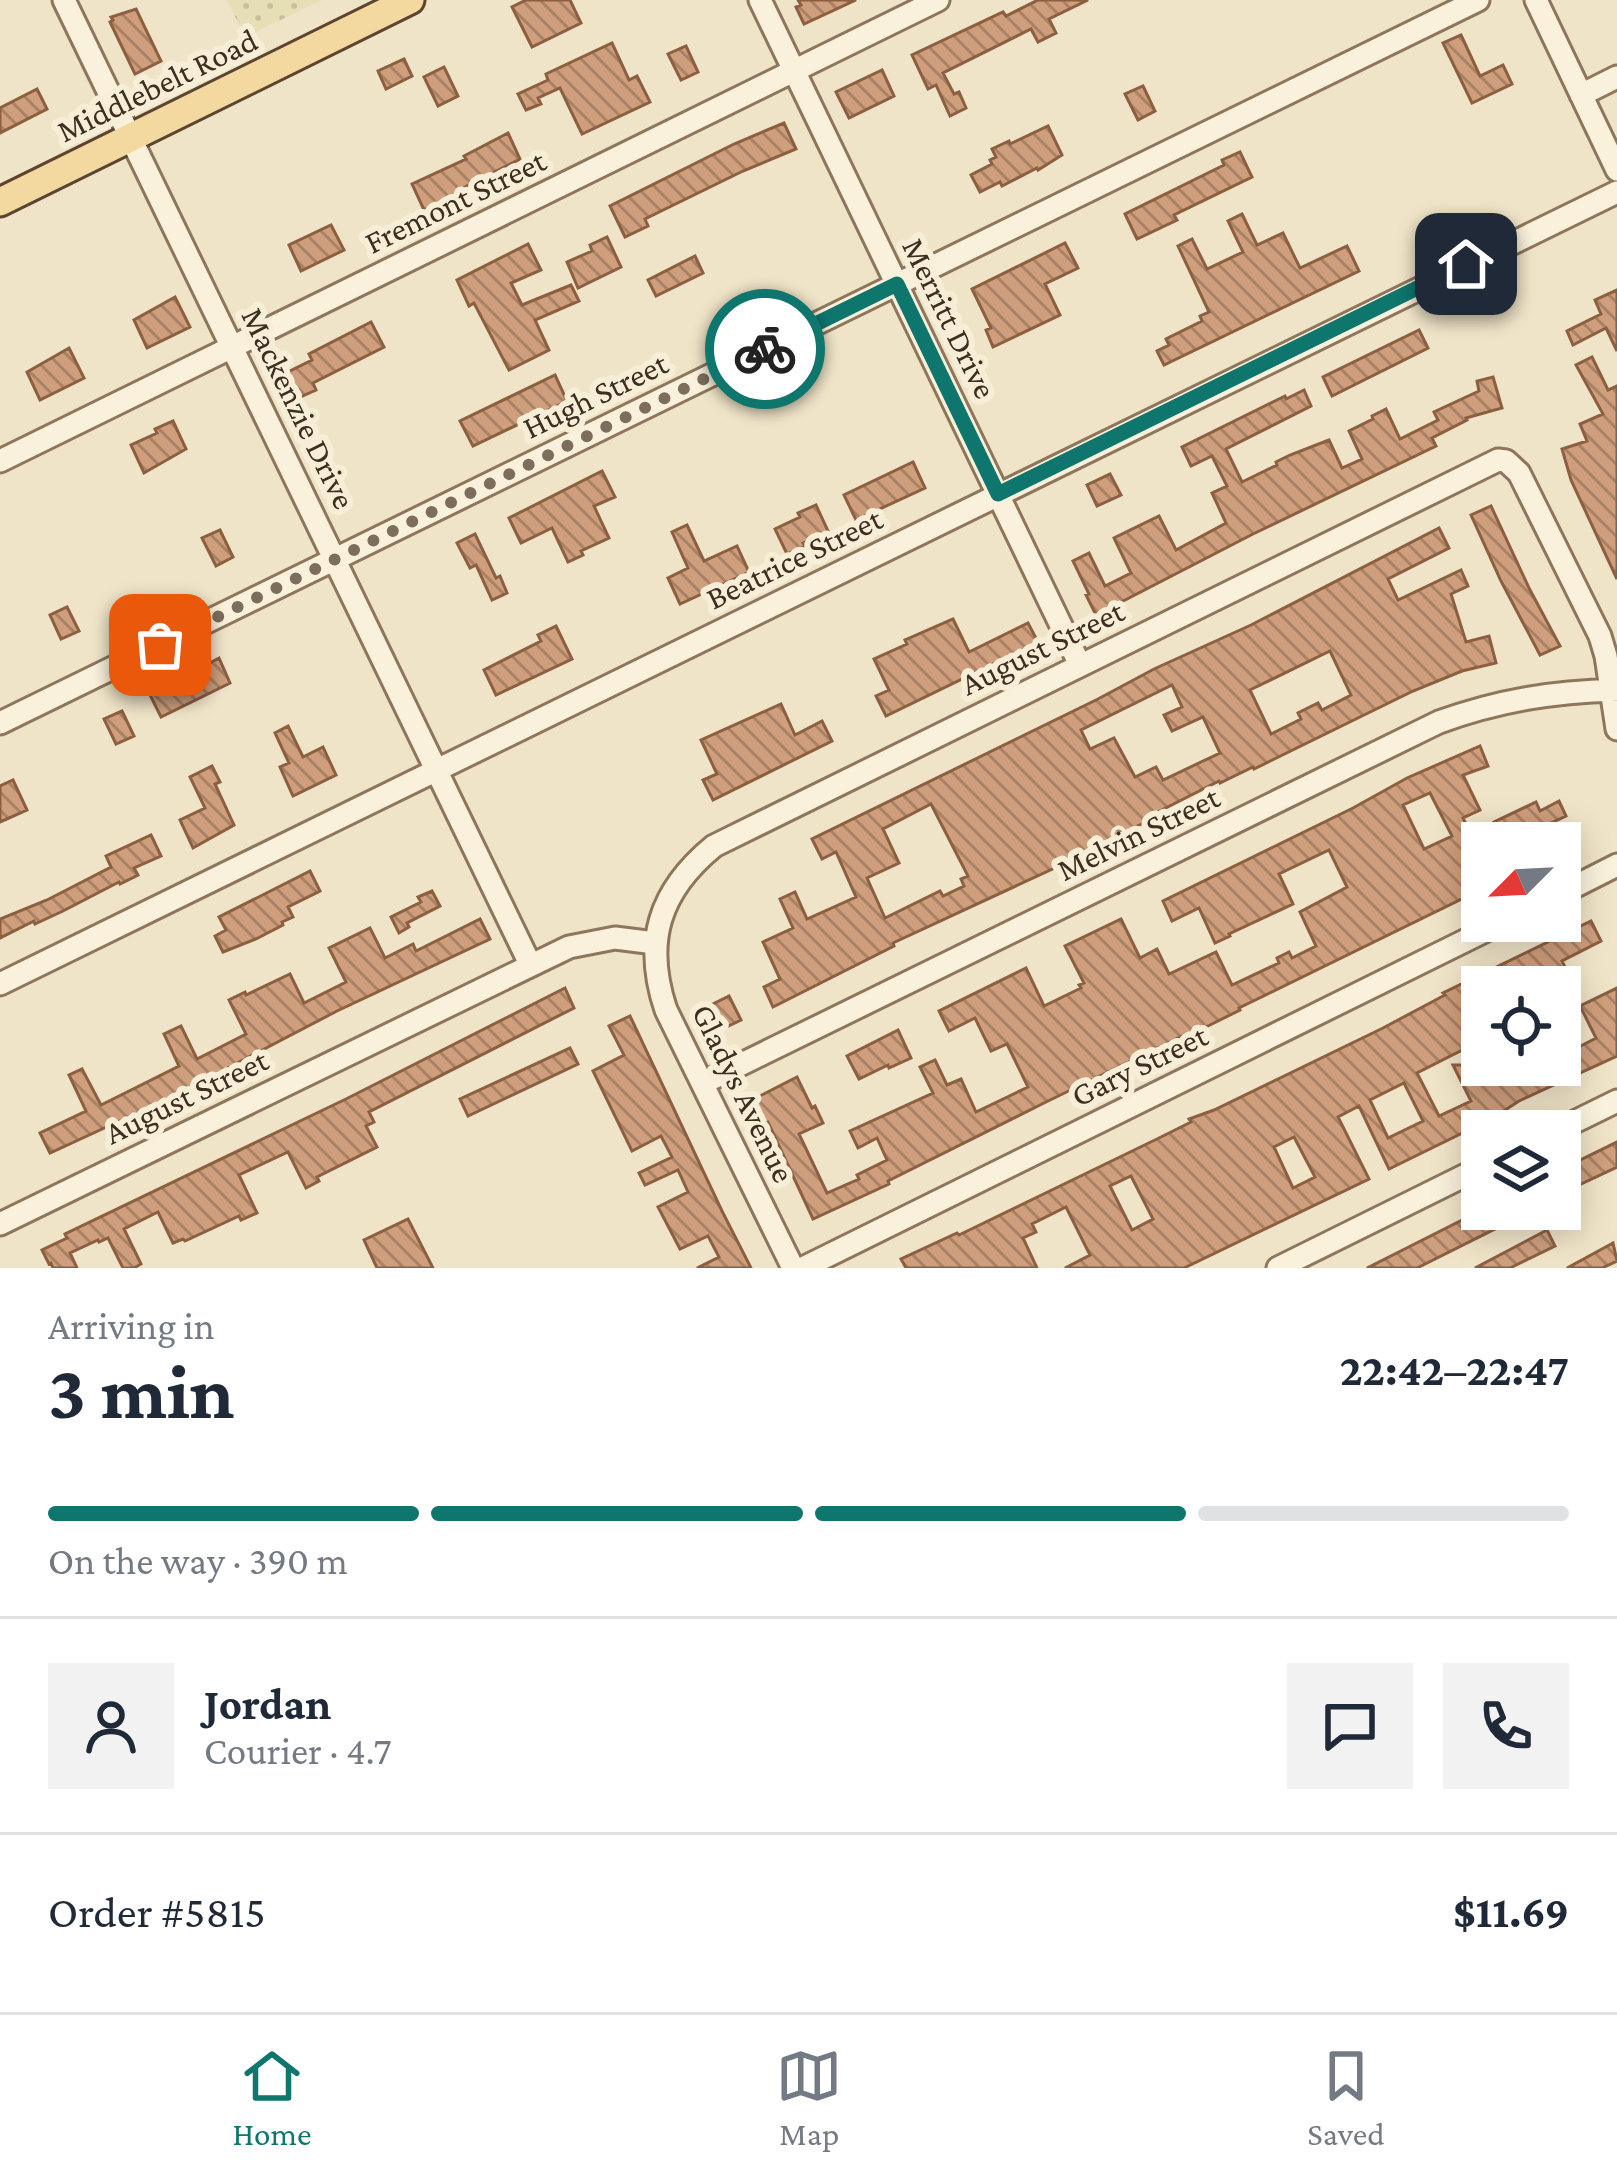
<!DOCTYPE html>
<meta charset="utf-8">
<style>
body{margin:0;font-family:"Crimson Pro",serif;background:#f2f2f3;color:#1f2937;height:100vh;display:flex;flex-direction:column;font-size:45px;white-space:nowrap}
*{box-sizing:border-box;margin:0}
p{font-size:39px;color:#747a83}
.icon{flex:none;width:66px;height:66px;fill:none;stroke:currentColor;stroke-width:2;stroke-linecap:round;stroke-linejoin:round}
.map{position:relative;height:1268px;overflow:hidden}
.side{display:flex;flex-direction:column;background:#fff;flex:1}
.side>*{flex:none}
.needle{width:78px;rotate:246deg}
.tools{position:absolute;left:1461px;top:822px;display:grid;gap:24px}
.tools a{display:grid;place-items:center;width:120px;height:120px;border-radius:0px;background:#fff;box-shadow:0 6px 30px #0003;font-size:60px}
.pin{position:absolute;display:grid;place-items:center;width:102px;height:102px;color:#fff;margin:-51px;border-radius:24px;box-shadow:0 6px 18px #0006}
.courier{position:absolute;display:grid;place-items:center;width:120px;height:120px;margin:-60px;border:9px solid #0f766e;border-radius:50%;background:#fff;color:#222;box-shadow:0 3px 15px #0007}
.overview em{font-style:normal;font-weight:700}
.overview div{display:flex;flex-direction:column-reverse}
.overview{display:flex;align-items:center;justify-content:space-between;height:204px;padding:0 48px}
h1{font-size:78px;font-weight:700;line-height:90px}
.bar{display:grid;grid-template-columns:repeat(4,1fr);gap:18px 12px;align-content:center;height:144px;padding:0 48px}
.bar i{height:15px;border-radius:9px;background:#e0e1e3}
.bar .current{background:#0f766e}
.bar p{grid-column:span 4}
.line{display:flex;align-items:center;gap:30px;padding:0 48px;border-top:3px solid #e0e1e3}
.line div{flex:1}
.round{display:grid;place-items:center;flex:none;width:126px;height:126px;border-radius:0px;background:#f2f2f3}
.tab-bar{display:flex;justify-content:space-around;align-items:center;height:168px;border-top:3px solid #e0e1e3;background:#fff;font-size:33px;color:#747a83}
.tab-bar a{display:grid;justify-items:center;gap:6px}
.tab-bar .current{color:#0f766e}
.map>svg:first-child{display:block}
</style>
<div class="map">
<svg width="1617" height="1268" viewBox="0 0 1617 1268">
<defs>
<pattern id="farmland-dots" width="8" height="8" patternUnits="userSpaceOnUse" patternTransform="scale(3)"><rect width="8" height="8" fill="#e6deb5"/><path d="M2 2h.1M6 6h.1" fill="none" stroke="#c6bf9b" stroke-width="1.8" stroke-linecap="round"/></pattern>
<pattern id="building-back-hatch" width="6" height="6" patternUnits="userSpaceOnUse" patternTransform="scale(3)"><rect width="6" height="6" fill="#cf9f7d"/><path d="M-1 5l2 2M0 0l6 6M5-1l2 2" fill="none" stroke="#a98266"/></pattern>
</defs>
<rect width="100%" height="100%" fill="#f0e4c8"/>
<path fill="url(#farmland-dots)" d="M 227,0 L 322,0 L 245,37 Z"/>
<path fill="url(#building-back-hatch)" stroke="#8d5f41" stroke-width="3" fill-rule="evenodd" d="M 526,0 L 570,0 L 581,23 L 532,47 L 512,7 Z
M 798,0 L 856,0 L 804,24 L 796,7 L 801,5 Z
M 1038,0 L 1088,0 L 1049,19 L 1056,33 L 1038,42 L 1031,29 L 943,73 L 954,94 L 959,92 L 966,108 L 950,116 L 936,85 L 928,89 L 912,55 L 1003,12 L 1006,16 Z
M 136,9 L 161,61 L 135,74 L 110,22 L 113,20 L 111,17 Z
M 1461,35 L 1480,76 L 1503,65 L 1512,84 L 1472,103 L 1443,43 Z
M 612,43 L 629,80 L 637,76 L 650,102 L 582,134 L 560,88 L 538,98 L 541,104 L 526,110 L 518,94 L 548,80 L 546,74 Z
M 686,46 L 698,72 L 681,80 L 668,54 Z
M 404,59 L 412,76 L 386,89 L 378,71 Z
M 444,67 L 458,96 L 438,106 L 424,77 Z
M 882,70 L 894,96 L 849,118 L 836,92 Z
M 1143,86 L 1155,111 L 1138,120 L 1125,94 Z
M 37,89 L 47,109 L 0,133 L 0,108 Z
M 784,123 L 796,149 L 743,171 L 645,219 L 648,226 L 625,237 L 610,206 L 734,144 Z
M 1048,126 L 1062,155 L 1038,170 L 1037,168 L 1002,186 L 1000,182 L 980,192 L 971,175 L 992,164 L 990,160 L 996,157 L 992,149 L 1009,141 L 1010,144 Z
M 508,133 L 520,159 L 465,187 L 466,190 L 424,210 L 412,184 L 466,159 L 464,156 Z
M 1240,152 L 1252,177 L 1174,215 L 1177,220 L 1137,239 L 1125,214 L 1224,165 L 1222,160 Z
M 1242,214 L 1257,245 L 1283,233 L 1300,268 L 1347,246 L 1359,271 L 1164,365 L 1157,351 L 1169,345 L 1166,339 L 1202,321 L 1200,316 L 1209,312 L 1178,246 L 1192,239 L 1207,269 L 1243,252 L 1228,221 Z
M 331,225 L 344,250 L 301,271 L 289,245 Z
M 607,237 L 621,267 L 578,288 L 567,262 L 592,251 L 590,245 Z
M 1065,243 L 1078,268 L 1045,284 L 1060,315 L 993,347 L 986,330 L 991,328 L 972,289 Z
M 528,244 L 541,270 L 511,283 L 522,305 L 571,285 L 579,301 L 535,320 L 549,350 L 509,370 L 474,303 L 469,306 L 457,280 Z
M 695,256 L 703,273 L 656,296 L 648,280 Z
M 1617,290 L 1617,351 L 1606,328 L 1573,345 L 1567,331 L 1601,314 L 1595,300 Z
M 175,297 L 190,327 L 147,348 L 134,320 Z
M 371,322 L 384,347 L 313,383 L 316,390 L 298,398 L 286,373 L 312,360 L 309,354 Z
M 1419,330 L 1428,348 L 1332,396 L 1323,377 Z
M 69,348 L 84,378 L 40,400 L 27,372 Z
M 1592,357 L 1608,390 L 1617,386 L 1617,579 L 1571,480 L 1562,449 L 1587,441 L 1580,424 L 1603,414 L 1576,365 Z
M 555,375 L 567,401 L 473,446 L 460,421 Z
M 1493,377 L 1502,408 L 1466,418 L 1467,420 L 1432,438 L 1436,446 L 1253,534 L 1096,615 L 1086,595 L 1089,594 L 1073,561 L 1089,553 L 1105,586 L 1131,573 L 1114,538 L 1159,516 L 1176,550 L 1226,523 L 1212,493 L 1227,486 L 1212,456 L 1191,466 L 1182,447 L 1285,396 L 1286,399 L 1304,390 L 1311,406 L 1226,449 L 1242,482 L 1277,465 L 1276,462 L 1290,455 L 1329,440 L 1342,468 L 1362,459 L 1349,431 L 1373,419 L 1372,416 L 1386,409 L 1400,439 L 1438,420 L 1434,412 L 1479,391 L 1477,381 Z
M 173,421 L 186,449 L 144,473 L 131,445 L 157,433 L 155,429 Z
M 913,462 L 925,488 L 856,520 L 844,495 Z
M 602,471 L 615,497 L 594,506 L 609,538 L 581,551 L 583,555 L 568,562 L 552,528 L 521,543 L 509,518 Z
M 1110,474 L 1121,495 L 1097,506 L 1087,485 Z
M 816,505 L 828,531 L 803,543 L 805,546 L 787,554 L 775,529 L 800,517 L 798,513 Z
M 1491,506 L 1529,588 L 1560,646 L 1540,655 L 1501,581 L 1471,515 Z
M 687,525 L 704,561 L 737,546 L 749,572 L 680,604 L 668,578 L 688,568 L 672,532 Z
M 1439,528 L 1449,548 L 1388,579 L 1398,600 L 1461,570 L 1468,586 L 1451,594 L 1466,642 L 1489,636 L 1496,663 L 1462,671 L 1413,691 L 1254,769 L 1253,767 L 1220,783 L 1219,781 L 1148,817 L 1150,820 L 1085,851 L 1087,853 L 893,943 L 894,946 L 773,1007 L 764,987 L 780,979 L 763,942 L 793,928 L 780,899 L 795,892 L 807,919 L 856,897 L 836,852 L 822,859 L 812,839 L 1098,699 L 1154,669 L 1251,625 ZM 1330,651 L 1351,695 L 1322,710 L 1318,703 L 1298,713 L 1301,719 L 1271,734 L 1250,690 ZM 1172,685 L 1182,707 L 1164,715 L 1172,731 L 1203,717 L 1220,753 L 1163,780 L 1156,767 L 1135,777 L 1114,738 L 1090,749 L 1081,730 ZM 931,804 L 968,876 L 961,879 L 964,886 L 943,896 L 940,891 L 885,918 L 867,878 L 899,863 L 883,829 Z
M 220,530 L 233,557 L 216,566 L 202,538 Z
M 475,534 L 496,578 L 500,576 L 507,593 L 492,600 L 476,565 L 470,568 L 457,543 Z
M 67,607 L 79,631 L 61,639 L 50,615 Z
M 953,619 L 969,652 L 1028,623 L 1038,642 L 886,716 L 876,696 L 889,690 L 874,659 L 907,644 L 905,640 Z
M 556,626 L 572,659 L 496,695 L 484,670 L 541,641 L 538,635 Z
M 219,658 L 230,683 L 161,717 L 150,695 Z
M 781,704 L 795,735 L 822,721 L 832,741 L 713,800 L 703,780 L 717,774 L 701,740 Z
M 122,711 L 134,736 L 116,744 L 104,719 Z
M 288,726 L 303,757 L 323,747 L 336,775 L 293,796 L 280,767 L 289,763 L 275,733 Z
M 1480,746 L 1488,766 L 1463,775 L 1480,810 L 1463,818 L 1482,856 L 1482,889 L 1239,1008 L 1240,1010 L 1208,1026 L 1185,1038 L 1184,1035 L 1046,1102 L 888,1181 L 889,1184 L 813,1219 L 768,1122 L 765,1123 L 754,1099 L 797,1077 L 812,1108 L 815,1106 L 823,1123 L 799,1134 L 827,1193 L 859,1179 L 857,1175 L 887,1160 L 877,1138 L 858,1148 L 850,1131 L 933,1093 L 920,1067 L 935,1060 L 947,1085 L 961,1079 L 976,1112 L 1028,1087 L 1007,1044 L 991,1051 L 975,1018 L 949,1031 L 939,1011 L 1026,968 L 1044,1006 L 1081,988 L 1079,985 L 1084,983 L 1065,946 L 1121,919 L 1140,958 L 1157,949 L 1169,974 L 1216,952 L 1232,985 L 1279,963 L 1277,958 L 1289,952 L 1292,958 L 1316,946 L 1300,912 L 1347,887 L 1329,850 L 1279,874 L 1293,904 L 1229,934 L 1230,936 L 1215,943 L 1199,908 L 1172,921 L 1163,901 L 1353,808 L 1407,778 ZM 1430,793 L 1452,836 L 1424,849 L 1403,805 Z
M 212,766 L 220,782 L 215,784 L 234,825 L 193,848 L 180,820 L 205,808 L 190,777 Z
M 13,780 L 27,810 L 0,822 L 0,786 Z
M 1559,801 L 1566,816 L 1545,826 L 1554,843 L 1504,843 L 1494,822 L 1536,802 L 1540,811 Z
M 151,835 L 161,856 L 134,868 L 138,875 L 120,884 L 119,882 L 63,911 L 35,924 L 34,921 L 0,938 L 0,919 L 47,900 L 111,867 L 106,856 Z
M 310,871 L 320,891 L 288,907 L 293,917 L 282,922 L 283,925 L 256,939 L 223,952 L 215,936 L 226,930 L 219,917 Z
M 432,891 L 440,906 L 407,923 L 409,927 L 399,933 L 391,917 L 421,902 L 418,897 Z
M 480,919 L 490,939 L 337,1011 L 178,1094 L 50,1153 L 40,1133 L 86,1111 L 69,1075 L 82,1069 L 101,1105 L 179,1066 L 164,1034 L 181,1026 L 197,1059 L 246,1034 L 229,1000 L 245,992 L 246,995 L 290,974 L 304,1003 L 346,982 L 329,948 L 370,928 L 385,958 L 413,944 L 416,951 Z
M 1591,921 L 1601,941 L 1562,961 L 1565,967 L 1562,968 L 1576,996 L 1560,1004 L 1560,987 L 1482,987 L 1482,1009 L 1468,1016 L 1480,1041 L 1417,1073 L 1439,1116 L 1471,1101 L 1453,1065 L 1560,1065 L 1560,1050 L 1571,1045 L 1573,1050 L 1596,1038 L 1580,1006 L 1617,988 L 1617,1056 L 1519,1101 L 1493,1118 L 1389,1169 L 1359,1106 L 1338,1117 L 1369,1179 L 1184,1268 L 1065,1268 L 1090,1255 L 1066,1207 L 1032,1224 L 1036,1232 L 1023,1238 L 1037,1268 L 906,1268 L 901,1259 L 957,1233 L 959,1235 L 1159,1138 L 1191,1122 L 1189,1119 L 1214,1110 L 1383,1028 L 1445,995 L 1443,993 ZM 1404,1083 L 1423,1121 L 1388,1138 L 1370,1100 ZM 1294,1137 L 1315,1177 L 1293,1188 L 1274,1147 ZM 1131,1176 L 1153,1219 L 1132,1230 L 1110,1186 Z
M 565,988 L 574,1008 L 369,1112 L 374,1122 L 366,1126 L 377,1147 L 317,1177 L 319,1181 L 306,1188 L 288,1152 L 239,1175 L 257,1213 L 241,1220 L 239,1216 L 185,1241 L 183,1239 L 173,1243 L 158,1212 L 124,1229 L 141,1264 L 134,1268 L 123,1268 L 108,1238 L 99,1242 L 98,1240 L 70,1253 L 77,1268 L 53,1268 L 51,1263 L 49,1264 L 42,1250 L 67,1238 L 65,1234 L 346,1099 Z
M 729,996 L 741,1020 L 720,1030 L 709,1006 Z
M 630,1016 L 722,1211 L 751,1268 L 697,1268 L 719,1257 L 708,1236 L 680,1249 L 658,1207 L 688,1192 L 678,1170 L 645,1185 L 639,1173 L 672,1157 L 661,1136 L 632,1151 L 593,1071 L 624,1055 L 609,1026 Z
M 898,1030 L 911,1058 L 889,1068 L 888,1065 L 859,1079 L 847,1056 Z
M 570,1048 L 578,1064 L 468,1116 L 460,1099 Z
M 1617,1142 L 1617,1167 L 1560,1194 L 1560,1170 Z
M 1484,1209 L 1535,1209 L 1417,1268 L 1367,1268 Z
M 408,1219 L 433,1268 L 377,1268 L 364,1240 Z
M 1547,1230 L 1555,1246 L 1510,1268 L 1475,1268 Z
M 1613,1243 L 1617,1261 L 1602,1268 L 1567,1268 Z"/>
<g fill="none" stroke-linecap="round" stroke-linejoin="round">
<defs>
<path id="minor" d="M 64,0 L 530,964
M 760,0 L 1080,665
M 1536,0 L 1617,170
M 1581,95 L 1617,77
M 0,461 L 938,0
M 0,723 L 1478,0
M 1560,894 L 1617,865
M 0,984 L 1617,192
M 703,1083 L 1439,722 C 1500,700 1552,692 1617,690
M 1556,1131 L 1617,1101
M 0,1224 L 569,947 L 615,938 L 655,943
M 793,1268 L 666,1010 C 643,942 659,891 714,846 L 1498,460 L 1506,461 L 1519,473 L 1600,636 L 1606,656 L 1617,729
M 803,1268 L 1505,921
M 1278,1268 L 1482,1167"/>
<path id="major" d="M 0,202 L 410,0"/>
</defs>
<use href="#minor" stroke="#8d765c" stroke-width="27"/>
<use href="#major" stroke="#5b4430" stroke-width="33"/>
<use href="#minor" stroke="#faf1dc" stroke-width="21"/>
<use href="#major" stroke="#f3d9a0" stroke-width="27"/>
</g>
<g fill="none" stroke-linecap="round" stroke-linejoin="round">
<path stroke="#7c6e5b" stroke-width="12" stroke-dasharray="0 21.6" d="M 160,645 L 765,349"/>
<path stroke="#0f766e" stroke-width="15" d="M 765,349 L 897,284 L 998,494 L 1466,264"/>
</g>
<g text-anchor="middle" dominant-baseline="central" stroke-width="12" stroke-linejoin="round" paint-order="stroke">
<g font-size="33" fill="#3d2e20" stroke="#f7eed8">
<text transform="translate(157 85) rotate(-26)">Middlebelt Road</text>
<text transform="translate(455 201) rotate(-26)">Fremont Street</text>
<text transform="translate(950 318) rotate(64)">Merritt Drive</text>
<text transform="translate(595 395) rotate(-26)">Hugh Street</text>
<text transform="translate(299 408) rotate(64)">Mackenzie Drive</text>
<text transform="translate(794 558) rotate(-26)">Beatrice Street</text>
<text transform="translate(1042 647) rotate(-26)">August Street</text>
<text transform="translate(1138 833) rotate(-26)">Melvin Street</text>
<text transform="translate(1139 1065) rotate(-26)">Gary Street</text>
<text transform="translate(744 1093) rotate(64)">Gladys Avenue</text>
<text transform="translate(186 1096) rotate(-26)">August Street</text>
</g>
</g>
</svg>
<div class="tools">
<a><svg class="needle" viewBox="-14 -14 28 28"><path d="M0-13l5 13h-10z" fill="#e53935"/><path d="M0 13l5-13h-10z" fill="#747a83"/></svg></a>
<a><svg class="icon" aria-label="locate" viewBox="0 0 24 24"><circle cx="12" cy="12" r="6"/><path d="M12 2v4M12 18v4M2 12h4M18 12h4"/></svg></a>
<a><svg class="icon" aria-label="layers" viewBox="0 0 24 24"><path d="M12 4l9 5-9 5-9-5zM3 14l9 5 9-5"/></svg></a>
</div>
<div class="pin" style="left:160px;top:645px;background:#ea580c"><svg class="icon" aria-label="bag" viewBox="0 0 24 24"><path d="M5 8h14l-1 12H6zM9 8a3 3 0 0 1 6 0"/></svg></div>
<div class="pin" style="left:1466px;top:264px;background:#1f2937"><svg class="icon" aria-label="home" viewBox="0 0 24 24"><path d="M3 11l9-7 9 7M6 9v11h12V9"/></svg></div>
<div class="courier" style="left:765px;top:349px"><svg class="icon" aria-label="bike" viewBox="0 0 24 24"><circle cx="6" cy="16" r="4"/><circle cx="18" cy="16" r="4"/><path d="M6 16l4-8h5l3 8M10 8l3 8H6M13 5h3"/></svg></div>
</div>
<section class="side">
<div class="overview"><div><h1>3 min</h1><p>Arriving in</p></div><em>22:42–22:47</em></div>
<div class="bar"><i class="current"></i><i class="current"></i><i class="current"></i><i></i><p>On the way · 390 m</p></div>
<div class="line" style="height:216px"><a class="round"><svg class="icon" aria-label="person" viewBox="0 0 24 24"><circle cx="12" cy="8" r="4"/><path d="M4 21q1-7 8-7t8 7"/></svg></a><div><b>Jordan</b><p>Courier · 4.7</p></div><a class="round"><svg class="icon" aria-label="chat" viewBox="0 0 24 24"><path d="M4 5h16v11H9l-5 4z"/></svg></a><a class="round"><svg class="icon" aria-label="phone" viewBox="0 0 24 24"><path d="M5 4h4l2 5-3 2q2 4 5 5l2-3 5 2v4C11 20 4 13 5 4z"/></svg></a></div>
<div class="line" style="height:156px"><div>Order #5815</div><b>$11.69</b></div>
</section>
<nav class="tab-bar">
<a class="current"><svg class="icon" aria-label="home" viewBox="0 0 24 24"><path d="M3 11l9-7 9 7M6 9v11h12V9"/></svg>Home</a>
<a><svg class="icon" aria-label="map" viewBox="0 0 24 24"><path d="M3 6l6-2 6 2 6-2v14l-6 2-6-2-6 2zM9 4v14M15 6v14"/></svg>Map</a>
<a><svg class="icon" aria-label="saved" viewBox="0 0 24 24"><path d="M7 4h10v16l-5-4-5 4z"/></svg>Saved</a>
</nav>
